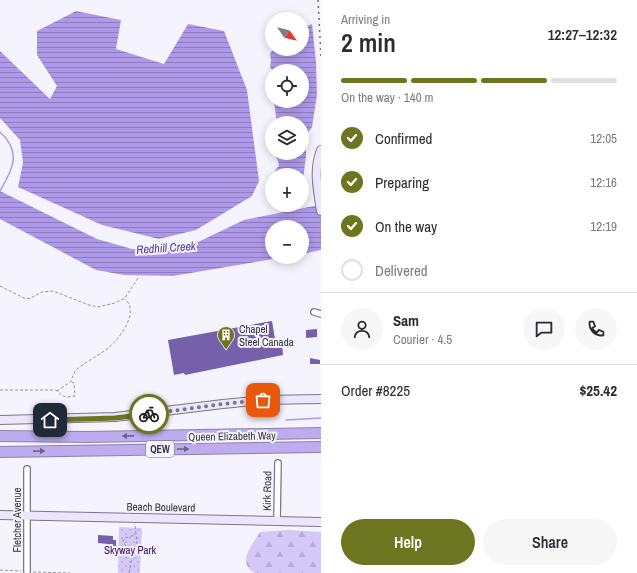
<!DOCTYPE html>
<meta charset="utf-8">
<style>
body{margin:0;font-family:"Archivo Narrow",sans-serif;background:#f7f7f7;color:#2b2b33;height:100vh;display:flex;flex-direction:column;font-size:15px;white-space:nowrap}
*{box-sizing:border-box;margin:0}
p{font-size:13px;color:#7c7c81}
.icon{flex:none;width:22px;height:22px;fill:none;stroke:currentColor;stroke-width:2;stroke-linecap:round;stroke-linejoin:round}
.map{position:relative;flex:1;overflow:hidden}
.details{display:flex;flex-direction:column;background:#fff;width:316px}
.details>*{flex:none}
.needle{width:26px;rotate:124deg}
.tools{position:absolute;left:265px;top:12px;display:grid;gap:8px}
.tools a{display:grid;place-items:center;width:44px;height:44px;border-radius:50%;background:#fff;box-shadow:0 2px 10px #0003;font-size:20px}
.pin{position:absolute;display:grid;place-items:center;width:34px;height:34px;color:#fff;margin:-17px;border-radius:8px;box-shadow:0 2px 6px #0006}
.courier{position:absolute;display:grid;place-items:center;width:40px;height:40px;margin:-20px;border:3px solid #6c7620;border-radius:50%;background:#fff;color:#222;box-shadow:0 1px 5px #0007}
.overview em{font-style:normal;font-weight:600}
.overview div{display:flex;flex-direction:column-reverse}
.overview{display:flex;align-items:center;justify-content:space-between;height:68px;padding:0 20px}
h1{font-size:26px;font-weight:600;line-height:30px}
.bar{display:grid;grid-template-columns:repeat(4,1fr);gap:6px 4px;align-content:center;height:48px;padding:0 20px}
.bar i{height:5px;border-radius:3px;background:#e1e1e2}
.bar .current{background:#6c7620}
.bar p{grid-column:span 4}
.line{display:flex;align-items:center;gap:10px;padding:0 20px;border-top:1px solid #e1e1e2}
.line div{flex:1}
.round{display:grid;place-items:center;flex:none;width:42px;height:42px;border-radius:21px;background:#f7f7f7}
ol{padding:0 20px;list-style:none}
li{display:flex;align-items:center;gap:12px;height:44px}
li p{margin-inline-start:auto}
li .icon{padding:4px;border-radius:50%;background:#6c7620;color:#fff;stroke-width:4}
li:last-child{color:#7c7c81}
li i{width:22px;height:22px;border:2px solid #e1e1e2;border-radius:50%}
.action{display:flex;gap:8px;margin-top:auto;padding:8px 20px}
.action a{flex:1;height:46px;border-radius:24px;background:#6c7620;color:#fff;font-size:16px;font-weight:600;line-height:46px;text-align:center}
.action a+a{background:#f7f7f7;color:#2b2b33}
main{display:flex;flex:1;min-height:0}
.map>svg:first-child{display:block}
</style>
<main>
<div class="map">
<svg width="321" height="573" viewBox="0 0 321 573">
<defs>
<pattern id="grass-dots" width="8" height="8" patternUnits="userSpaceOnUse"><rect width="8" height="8" fill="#d3c8f7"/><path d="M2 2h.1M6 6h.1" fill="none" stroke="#b6acd5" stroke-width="1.8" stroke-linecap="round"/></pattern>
<pattern id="forest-firs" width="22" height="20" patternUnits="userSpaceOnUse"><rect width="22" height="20" fill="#d3c8f7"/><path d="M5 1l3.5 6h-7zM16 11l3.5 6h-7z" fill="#b6acd5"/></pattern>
<pattern id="water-rules" width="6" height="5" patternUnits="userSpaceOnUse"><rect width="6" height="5" fill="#ae99e8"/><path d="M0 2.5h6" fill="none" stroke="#8e7dbd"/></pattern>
</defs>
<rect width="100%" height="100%" fill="#f5f3fd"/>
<path fill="url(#grass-dots)" d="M 119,527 L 142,528 L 140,573 L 118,573 Z"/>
<path fill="url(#forest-firs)" d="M 287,530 L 321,532 L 321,573 L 255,573 C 236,563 252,545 260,532 Z"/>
<path fill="url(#water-rules)" d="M 76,11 L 121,20 L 116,49 L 164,64 L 188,24 L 224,31 L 247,90 L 259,181 L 252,196 L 196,230 L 159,239 L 102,225 L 18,187 L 23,163 L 20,140 L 0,118 L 0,51 L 50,99 L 57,86 L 37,55 L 37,31 Z
M 312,24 L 316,62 L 317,95 L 312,127 L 306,135 L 306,156 L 302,187 L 302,175 L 276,175 L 275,170 L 279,166 L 278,161 L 274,153 L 302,153 L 302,123 L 277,123 L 274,102 L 302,101 L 302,71 L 272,71 L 272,77 L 272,70 L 270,67 L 271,61 L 270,54 L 273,49 L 302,49 L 302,28 Z
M 0,191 L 97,239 L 132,249 L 157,249 L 196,243 L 244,220 L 314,206 L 321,208 L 321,250 L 302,254 L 302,227 L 272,227 L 272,257 L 285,257 L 173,276 L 124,275 L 96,270 L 0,219 Z"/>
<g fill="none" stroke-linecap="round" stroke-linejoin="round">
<path stroke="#ae99e8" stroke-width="1.5" d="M 0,132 C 22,152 13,169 0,191
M 286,420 L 321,418"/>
</g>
<path fill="#7660ab" d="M 272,321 L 276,345 L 282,344 L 283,355 L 185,375 L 184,373 L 174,375 L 168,340 Z
M 317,329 L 317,337 L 306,338 L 306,330 Z
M 310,358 L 320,360 L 320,364 L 310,364 Z
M 98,535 L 113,536 L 113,540 L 116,540 L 116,552 L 108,551 L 108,544 L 98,543 Z"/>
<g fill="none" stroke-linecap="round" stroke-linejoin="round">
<defs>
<path id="street" d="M 314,312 L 321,314
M 277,520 L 278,463
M 27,571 L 27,469"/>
<path id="secondary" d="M 321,150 C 313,171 318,190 321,211
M 0,420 L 115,417 L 223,404 L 263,400 L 321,399
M 0,515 L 321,522"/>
<path id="highway" d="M 0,436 L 87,437 L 321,433
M 0,452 L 321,447"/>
</defs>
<use href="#street" stroke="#7b768c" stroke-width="8"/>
<use href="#secondary" stroke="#7b768c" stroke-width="10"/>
<use href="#highway" stroke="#8d82b0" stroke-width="12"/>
<path stroke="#94929c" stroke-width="1" stroke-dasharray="3 2" stroke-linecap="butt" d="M 0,286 L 26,299 L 31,298 L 42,292 L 53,291 L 89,305 L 98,307 L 115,303 L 125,298 L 138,278 L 137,276
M 0,390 L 56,390 C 64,397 64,398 75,396 L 74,383 L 71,382
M 57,391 C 61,388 66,385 70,382 C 73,378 73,373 77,369 C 87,361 98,356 108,348 C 120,339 140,311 125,299
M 133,553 L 125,545 L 123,541 L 125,538 L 135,535
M 0,570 L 21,571
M 33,572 L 70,573
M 129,573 L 132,557 L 137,544 L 135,524"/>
<use href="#street" stroke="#fff" stroke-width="5.5"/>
<use href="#secondary" stroke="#ebe6fa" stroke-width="8"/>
<use href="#highway" stroke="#bdacee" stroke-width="10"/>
<path stroke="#706e77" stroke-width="1.5" stroke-dasharray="2 4" stroke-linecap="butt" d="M 318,0 L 321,57"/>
</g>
<defs><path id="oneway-solid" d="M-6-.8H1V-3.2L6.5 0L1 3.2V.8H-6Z"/></defs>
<g fill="#6b6383">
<use href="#oneway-solid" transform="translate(128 436) rotate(179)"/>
<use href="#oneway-solid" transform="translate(183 449) rotate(-1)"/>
<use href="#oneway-solid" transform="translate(39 451) rotate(-1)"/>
</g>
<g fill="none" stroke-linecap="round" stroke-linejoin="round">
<path stroke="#787680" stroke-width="4" stroke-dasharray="0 7.2" d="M 149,414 L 223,404 L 263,400"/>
<path stroke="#6c7620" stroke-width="5" d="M 50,420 L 115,418 L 149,414"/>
</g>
<defs>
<symbol id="building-pin" viewBox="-11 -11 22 30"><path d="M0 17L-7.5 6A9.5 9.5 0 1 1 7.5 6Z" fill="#6c7620" stroke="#f5f3fd"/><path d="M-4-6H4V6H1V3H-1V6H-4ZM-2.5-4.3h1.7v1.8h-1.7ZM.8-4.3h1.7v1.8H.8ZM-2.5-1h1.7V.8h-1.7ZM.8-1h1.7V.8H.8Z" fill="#fff"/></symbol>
</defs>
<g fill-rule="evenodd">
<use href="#building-pin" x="216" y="325" width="20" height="27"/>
</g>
<g text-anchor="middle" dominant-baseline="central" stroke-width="4" stroke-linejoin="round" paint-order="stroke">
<rect fill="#f5f3fd" stroke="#6f6d76" stroke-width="1" x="146" y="441" width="28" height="16" rx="3"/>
<g font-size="10" font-weight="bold" fill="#35333c">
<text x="160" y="449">QEW</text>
</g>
<g font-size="11" fill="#35333c" stroke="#f5f3fd" text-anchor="start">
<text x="239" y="329">Chapel<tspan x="239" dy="13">Steel Canada</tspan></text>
</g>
<g font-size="11" fill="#35333c" stroke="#f5f3fd">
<text transform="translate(232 436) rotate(-1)">Queen Elizabeth Way</text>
<text transform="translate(267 491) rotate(-89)">Kirk Road</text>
<text transform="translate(161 507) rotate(1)">Beach Boulevard</text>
<text transform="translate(17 520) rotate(-90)">Fletcher Avenue</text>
</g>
<g font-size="11" fill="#370f6c" stroke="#f5f3fd">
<text x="130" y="550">Skyway Park</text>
</g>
<g font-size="12" font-style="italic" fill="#583894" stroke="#f5f3fd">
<text transform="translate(166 248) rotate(-4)">Redhill Creek</text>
</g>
</g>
</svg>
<div class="tools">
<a><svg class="needle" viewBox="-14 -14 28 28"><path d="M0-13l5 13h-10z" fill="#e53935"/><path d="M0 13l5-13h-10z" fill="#7c7c81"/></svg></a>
<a><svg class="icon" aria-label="locate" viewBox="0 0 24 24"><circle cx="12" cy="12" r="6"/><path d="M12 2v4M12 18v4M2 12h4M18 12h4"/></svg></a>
<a><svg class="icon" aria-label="layers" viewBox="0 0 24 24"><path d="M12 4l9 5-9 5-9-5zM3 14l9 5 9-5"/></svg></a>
<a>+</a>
<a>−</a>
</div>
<div class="pin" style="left:263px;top:400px;background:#ea580c"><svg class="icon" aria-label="bag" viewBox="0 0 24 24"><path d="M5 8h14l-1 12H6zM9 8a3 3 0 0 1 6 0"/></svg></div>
<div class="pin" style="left:50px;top:420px;background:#1f2937"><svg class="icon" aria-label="home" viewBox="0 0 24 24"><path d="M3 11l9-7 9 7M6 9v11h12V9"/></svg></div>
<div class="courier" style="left:149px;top:414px"><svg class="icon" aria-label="bike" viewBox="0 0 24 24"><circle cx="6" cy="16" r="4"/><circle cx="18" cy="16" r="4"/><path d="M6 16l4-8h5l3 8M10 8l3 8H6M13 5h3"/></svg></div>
</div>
<section class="details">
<div class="overview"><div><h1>2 min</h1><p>Arriving in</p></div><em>12:27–12:32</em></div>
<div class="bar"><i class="current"></i><i class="current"></i><i class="current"></i><i></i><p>On the way · 140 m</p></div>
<ol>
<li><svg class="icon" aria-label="check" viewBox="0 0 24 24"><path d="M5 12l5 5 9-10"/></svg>Confirmed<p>12:05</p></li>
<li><svg class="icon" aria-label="check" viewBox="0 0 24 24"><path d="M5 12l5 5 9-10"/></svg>Preparing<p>12:16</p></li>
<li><svg class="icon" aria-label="check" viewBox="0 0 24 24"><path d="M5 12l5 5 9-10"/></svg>On the way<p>12:19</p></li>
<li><i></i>Delivered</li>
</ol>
<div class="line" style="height:72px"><a class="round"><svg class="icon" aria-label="person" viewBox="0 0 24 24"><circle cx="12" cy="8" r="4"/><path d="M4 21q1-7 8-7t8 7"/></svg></a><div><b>Sam</b><p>Courier · 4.5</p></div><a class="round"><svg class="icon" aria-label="chat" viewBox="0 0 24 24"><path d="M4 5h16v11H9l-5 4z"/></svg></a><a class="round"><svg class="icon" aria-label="phone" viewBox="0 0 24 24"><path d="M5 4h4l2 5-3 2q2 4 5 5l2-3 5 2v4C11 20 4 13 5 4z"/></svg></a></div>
<div class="line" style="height:52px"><div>Order #8225</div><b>$25.42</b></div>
<div class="action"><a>Help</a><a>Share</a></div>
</section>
</main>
